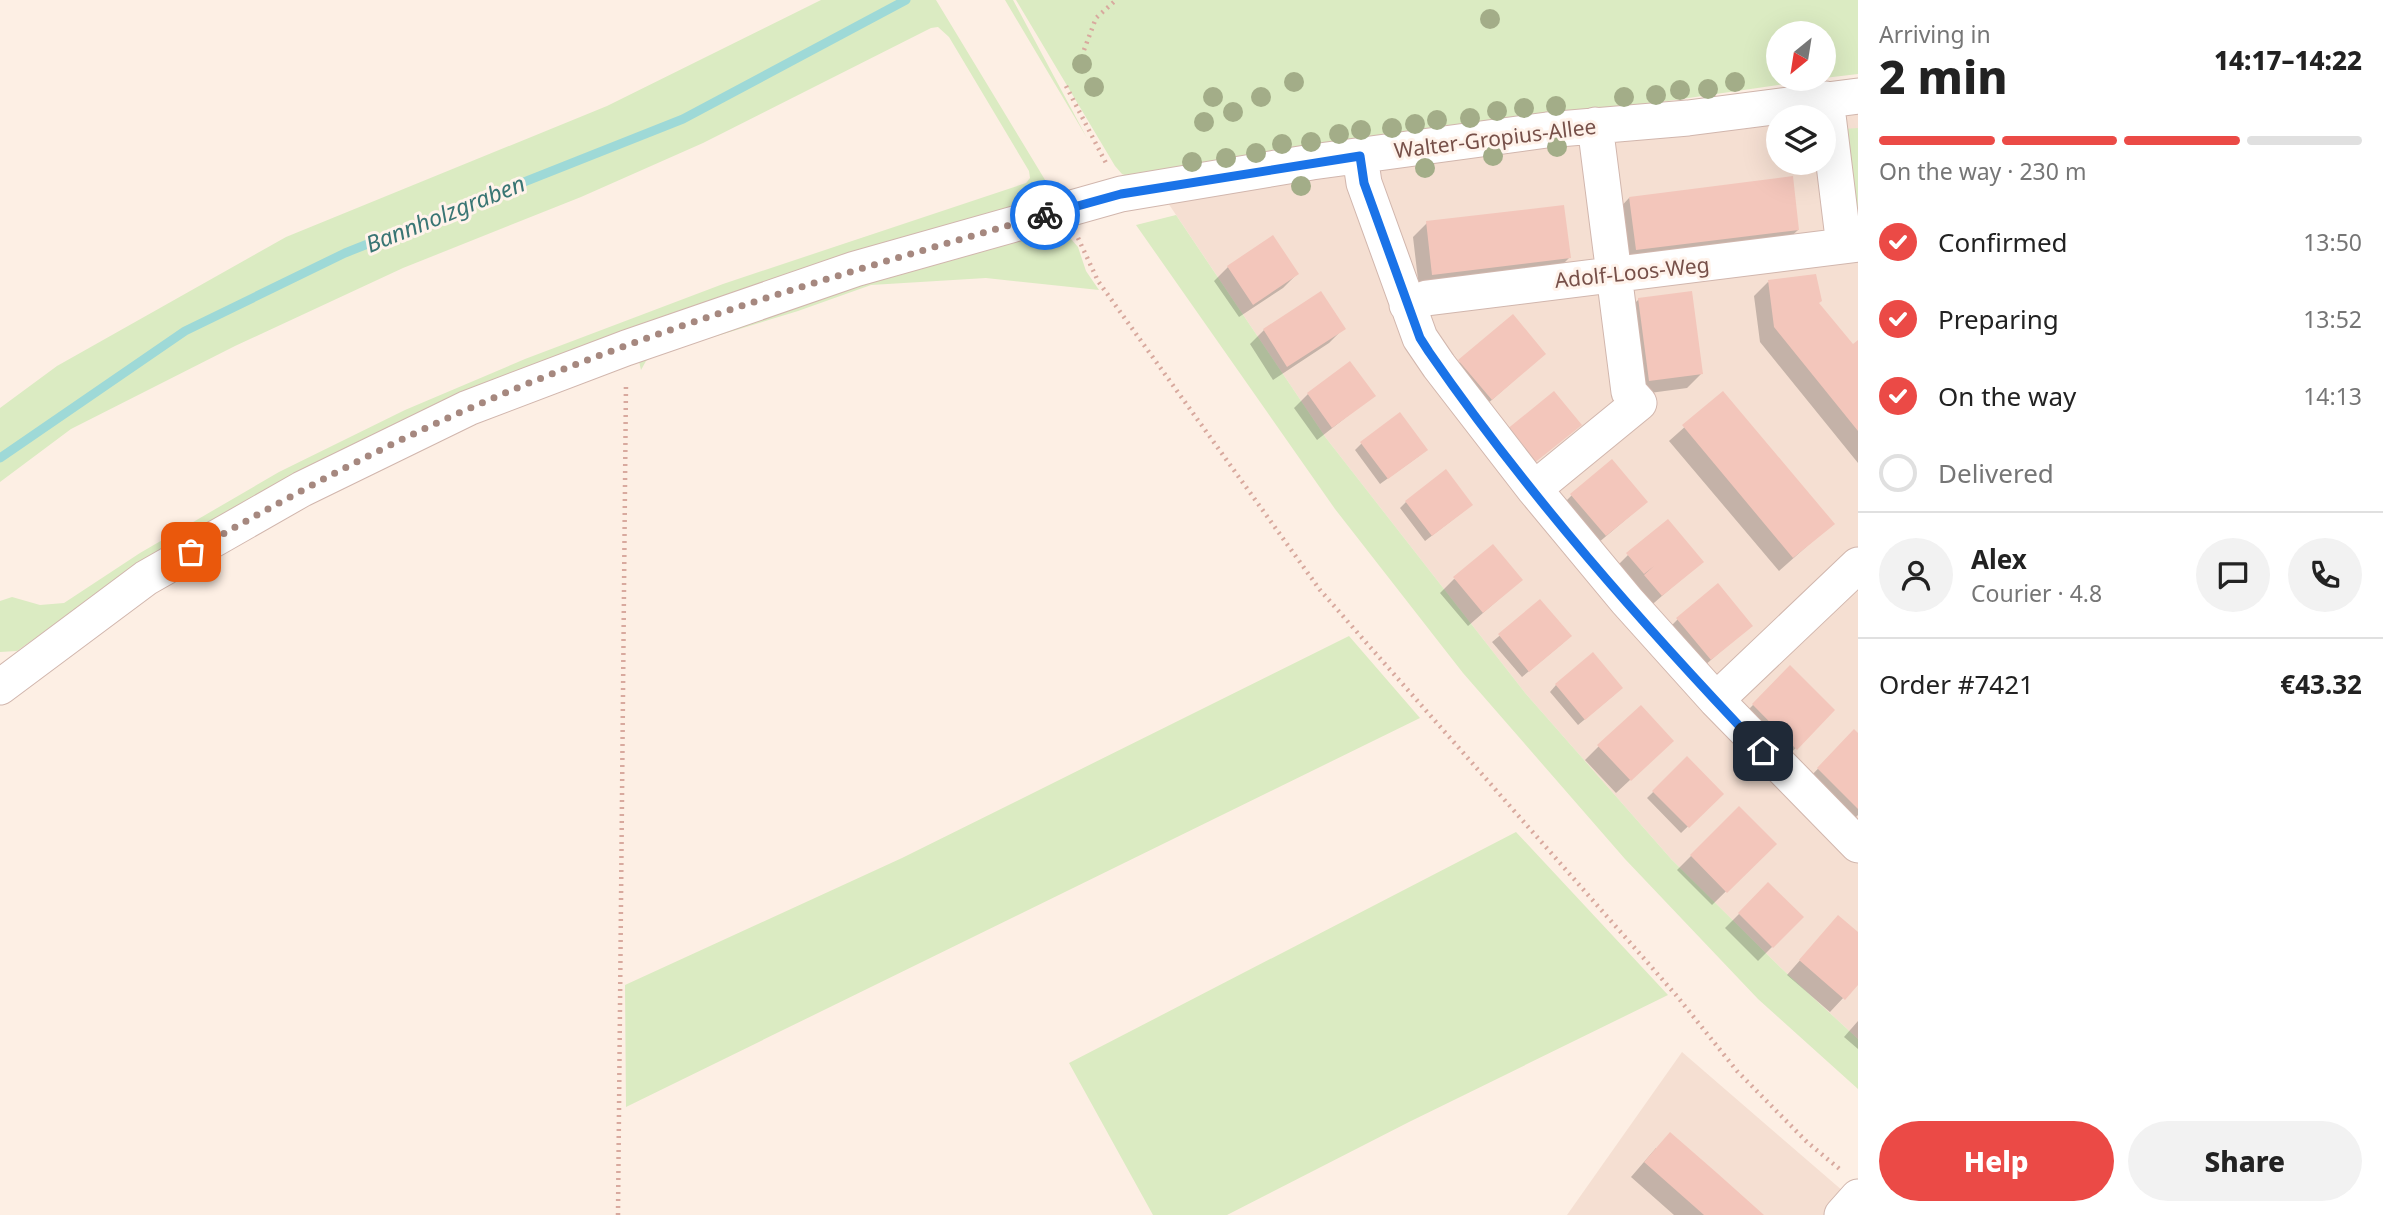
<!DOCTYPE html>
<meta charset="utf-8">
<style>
body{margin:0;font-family:"Noto Sans",sans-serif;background:#f2f2f2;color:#222;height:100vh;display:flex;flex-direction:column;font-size:26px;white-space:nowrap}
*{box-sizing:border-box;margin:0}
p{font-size:23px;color:#767676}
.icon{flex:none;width:38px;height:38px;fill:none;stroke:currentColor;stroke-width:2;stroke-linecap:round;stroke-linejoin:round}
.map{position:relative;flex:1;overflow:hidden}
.details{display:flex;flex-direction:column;background:#fff;width:525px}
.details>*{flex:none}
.needle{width:46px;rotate:210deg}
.buttons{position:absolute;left:1766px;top:21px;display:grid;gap:14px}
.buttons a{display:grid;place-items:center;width:70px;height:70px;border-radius:50%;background:#fff;box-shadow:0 7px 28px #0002;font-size:35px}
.pin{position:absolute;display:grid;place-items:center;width:60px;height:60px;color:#fff;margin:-30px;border-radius:14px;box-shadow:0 4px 10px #0006}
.courier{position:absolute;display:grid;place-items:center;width:70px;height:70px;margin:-35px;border:5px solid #1a73e8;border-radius:50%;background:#fff;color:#222;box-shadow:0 2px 9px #0007}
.summary em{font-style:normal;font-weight:800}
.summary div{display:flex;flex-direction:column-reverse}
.summary{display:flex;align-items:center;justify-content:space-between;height:119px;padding:0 21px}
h1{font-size:46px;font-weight:800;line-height:52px}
.bar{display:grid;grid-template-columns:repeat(4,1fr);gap:10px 7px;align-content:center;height:84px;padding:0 21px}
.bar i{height:9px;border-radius:5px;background:#e0e0e0}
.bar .current{background:#eb4a46}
.bar p{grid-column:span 4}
.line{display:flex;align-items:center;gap:18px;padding:0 21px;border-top:2px solid #e0e0e0}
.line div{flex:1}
.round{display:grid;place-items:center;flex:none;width:74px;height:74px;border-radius:37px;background:#f2f2f2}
ol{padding:0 21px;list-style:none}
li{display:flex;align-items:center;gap:21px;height:77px}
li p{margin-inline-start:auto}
li .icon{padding:7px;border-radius:50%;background:#eb4a46;color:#fff;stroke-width:4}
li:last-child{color:#767676}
li i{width:38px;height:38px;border:4px solid #e0e0e0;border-radius:50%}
.primary-button{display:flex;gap:14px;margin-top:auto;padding:14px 21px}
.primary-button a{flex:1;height:80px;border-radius:42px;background:#eb4a46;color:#fff;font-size:28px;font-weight:800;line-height:80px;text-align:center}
.primary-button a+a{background:#f2f2f2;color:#222}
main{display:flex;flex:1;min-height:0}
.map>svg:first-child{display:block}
</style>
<main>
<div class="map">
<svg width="1858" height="1215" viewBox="0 0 1858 1215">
<rect width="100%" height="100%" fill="#fdefe4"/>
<path fill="#f5dfd2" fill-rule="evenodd" d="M 1858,100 L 1858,1039 L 1781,968 L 1672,860 L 1526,694 L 1326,438 L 1166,200 ZM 1778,117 L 1824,117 L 1824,163 L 1778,163 Z
M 1682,1052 L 1858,1204 L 1858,1215 L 1567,1215 Z"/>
<path fill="#dbebc2" d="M 821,0 L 936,0 L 1056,198 L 892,243 L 581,346 L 446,401 L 131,570 L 17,651 L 0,652 L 0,601 L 12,597 L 40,605 L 64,603 L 140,553 L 279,472 L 405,410 L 525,359 L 723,284 L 1026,183 L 1030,178 L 1029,171 L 949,37 L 938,27 L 931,28 L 703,143 L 581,197 L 403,268 L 235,346 L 71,429 L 0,482 L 0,408 L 57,366 L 286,237 L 607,106 Z
M 1005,0 L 1013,0 L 1087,138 Z
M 1016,0 L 1858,0 L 1858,74 L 1824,78 L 1824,33 L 1778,33 L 1778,79 L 1820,79 L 1133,178 L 1122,174 L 1115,166 Z
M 1858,128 L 1858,230 L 1844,129 Z
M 1176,215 L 1326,438 L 1526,694 L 1672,860 L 1781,968 L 1858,1039 L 1858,1089 L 1758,999 L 1625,859 L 1463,673 L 1335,509 L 1136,225 Z
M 1058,224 L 1078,247 L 1086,271 L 1099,290 L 986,278 L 871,285 L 798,311 L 655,355 L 646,361 L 641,370 L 638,357 L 648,350 Z
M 1349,636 L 1420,718 L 626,1107 L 625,985 L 902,858 Z
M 1516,832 L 1668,995 L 1409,1122 L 1227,1215 L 1153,1215 L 1069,1063 Z"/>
<path fill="#0003" d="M 1629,198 L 1798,230 L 1783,244 L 1622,263 L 1615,213 Z
M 1427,223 L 1569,258 L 1555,272 L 1419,288 L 1413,237 Z
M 1228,267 L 1297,274 L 1283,288 L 1239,317 L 1214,281 Z
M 1768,282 L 1817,303 L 1853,347 L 1858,343 L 1858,463 L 1760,342 L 1754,296 Z
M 1639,299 L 1701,374 L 1687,388 L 1635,395 L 1625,313 Z
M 1343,329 L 1329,343 L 1273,380 L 1250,344 L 1264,330 Z
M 1544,354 L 1477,413 L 1446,376 L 1460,362 Z
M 1723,393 L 1833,523 L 1779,571 L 1669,441 Z
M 1308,394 L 1373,396 L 1317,440 L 1294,408 Z
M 1362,443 L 1419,456 L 1380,484 L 1355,450 Z
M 1572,495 L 1631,515 L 1591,549 L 1558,509 Z
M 1406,502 L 1464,511 L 1425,541 L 1400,508 Z
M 1628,555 L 1701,562 L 1647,609 L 1614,569 Z
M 1454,579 L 1506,593 L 1468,626 L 1440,593 Z
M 1540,602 L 1563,643 L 1522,677 L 1492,642 Z
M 1678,619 L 1750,626 L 1696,673 L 1664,633 Z
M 1790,668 L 1833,710 L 1782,762 L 1739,719 Z
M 1556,685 L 1614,695 L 1578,725 L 1550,692 Z
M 1854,732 L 1858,735 L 1858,815 L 1847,826 L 1804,783 Z
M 1599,746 L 1658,754 L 1616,793 L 1585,760 Z
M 1687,759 L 1722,794 L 1681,833 L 1647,798 Z
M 1739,808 L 1774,844 L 1712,905 L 1677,870 Z
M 1768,885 L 1802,917 L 1758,961 L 1725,928 Z
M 1825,932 L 1858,935 L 1858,982 L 1830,1012 L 1787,975 Z
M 1858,1021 L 1858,1049 L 1844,1037 Z
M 1656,1148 L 1762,1215 L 1674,1215 L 1631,1177 Z"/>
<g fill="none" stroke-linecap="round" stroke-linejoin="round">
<path stroke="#9ed9d7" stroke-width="9" d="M 0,458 L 185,331 L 345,253 L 683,119 L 906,0"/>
</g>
<path fill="#f3c6bb" d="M 1793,176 L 1799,230 L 1636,250 L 1629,197 Z
M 1564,205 L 1571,258 L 1432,275 L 1426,221 Z
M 1273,235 L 1299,274 L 1253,305 L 1227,266 Z
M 1816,274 L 1822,301 L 1819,303 L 1853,344 L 1858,340 L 1858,431 L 1774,327 L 1768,280 Z
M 1321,291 L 1346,329 L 1287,367 L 1263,329 Z
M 1692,291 L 1703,374 L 1649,381 L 1638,298 Z
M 1513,314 L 1546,354 L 1492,400 L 1458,360 Z
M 1350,361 L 1376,396 L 1332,428 L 1307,393 Z
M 1554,391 L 1582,425 L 1533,464 L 1506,430 Z
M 1723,391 L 1835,524 L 1793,558 L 1682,425 Z
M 1400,412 L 1428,450 L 1388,479 L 1360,442 Z
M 1612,459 L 1648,502 L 1606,536 L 1570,494 Z
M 1446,469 L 1473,505 L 1432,536 L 1405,501 Z
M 1668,519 L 1704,562 L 1662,596 L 1644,575 L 1654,566 L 1644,574 L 1626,553 Z
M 1493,544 L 1523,580 L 1483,613 L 1453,577 Z
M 1718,583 L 1753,626 L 1711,660 L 1676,618 Z
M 1540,599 L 1572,636 L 1529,672 L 1498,634 Z
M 1593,652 L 1623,688 L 1585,720 L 1555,684 Z
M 1790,665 L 1835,710 L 1797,750 L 1752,704 Z
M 1641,705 L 1674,741 L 1631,781 L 1597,745 Z
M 1854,729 L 1858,733 L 1858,809 L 1817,768 Z
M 1687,756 L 1724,794 L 1689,828 L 1652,791 Z
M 1739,806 L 1777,844 L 1727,893 L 1690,855 Z
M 1768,882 L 1804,917 L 1773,948 L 1738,913 Z
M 1838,915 L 1858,932 L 1858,985 L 1845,1000 L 1799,960 Z
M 1670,1132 L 1717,1173 L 1764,1215 L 1704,1215 L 1644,1162 Z"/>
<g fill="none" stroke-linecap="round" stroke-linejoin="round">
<defs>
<path id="minor" d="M 1826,99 L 1844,246
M 1360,156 L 1364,183 L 1420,338 L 1439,366 L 1534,489 L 1627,601 L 1716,700 L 1858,845
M 1407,305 L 1427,298 L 1858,244
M 1534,489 L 1639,403 L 1629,392 L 1595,125
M 0,687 L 146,578 L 302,489 L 468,408 L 626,348 L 855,269 L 1121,194 L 1312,162 L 1547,130 L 1688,118 L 1858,96
M 1716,700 L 1858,565
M 1842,1215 L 1858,1197"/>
</defs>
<use href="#minor" stroke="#d1b6ad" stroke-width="37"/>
<path stroke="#d8a99e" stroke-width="4.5" stroke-dasharray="2 5" stroke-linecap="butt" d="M 1084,50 L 1096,18 L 1116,0
M 1066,86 L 1107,165
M 1078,238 L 1098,281 L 1320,590 L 1676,995 L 1737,1071 L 1807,1142 L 1842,1171
M 618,1215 L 626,383"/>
<use href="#minor" stroke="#fff" stroke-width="35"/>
</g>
<g fill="#a3ad88">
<circle cx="1490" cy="19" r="10"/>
<circle cx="1082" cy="64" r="10"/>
<circle cx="1294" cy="82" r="10"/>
<circle cx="1735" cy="82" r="10"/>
<circle cx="1094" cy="87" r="10"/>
<circle cx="1708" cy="89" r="10"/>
<circle cx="1680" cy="90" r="10"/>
<circle cx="1656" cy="95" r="10"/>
<circle cx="1213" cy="97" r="10"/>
<circle cx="1261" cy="97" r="10"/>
<circle cx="1624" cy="97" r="10"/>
<circle cx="1556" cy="106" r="10"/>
<circle cx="1524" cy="108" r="10"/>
<circle cx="1497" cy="111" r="10"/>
<circle cx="1233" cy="112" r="10"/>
<circle cx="1470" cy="118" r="10"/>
<circle cx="1437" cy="120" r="10"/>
<circle cx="1204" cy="122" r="10"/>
<circle cx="1415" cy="124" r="10"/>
<circle cx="1392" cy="128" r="10"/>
<circle cx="1361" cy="130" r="10"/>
<circle cx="1339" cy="134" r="10"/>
<circle cx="1311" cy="142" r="10"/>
<circle cx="1282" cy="144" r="10"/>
<circle cx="1557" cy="147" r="10"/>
<circle cx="1256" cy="153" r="10"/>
<circle cx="1493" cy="156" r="10"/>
<circle cx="1226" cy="158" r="10"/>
<circle cx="1192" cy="162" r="10"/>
<circle cx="1425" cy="168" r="10"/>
<circle cx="1301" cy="186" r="10"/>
</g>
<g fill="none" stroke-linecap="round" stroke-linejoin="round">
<path stroke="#a6887f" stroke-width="7" stroke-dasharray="0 12.6" d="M 191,552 C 281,501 372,451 468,409 C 653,327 851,271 1045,215"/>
<path stroke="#1a73e8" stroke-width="9" d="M 1045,215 L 1121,194 L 1360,156 L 1364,183 L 1420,338 L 1429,352 C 1527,494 1644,626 1763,751"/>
</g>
<g text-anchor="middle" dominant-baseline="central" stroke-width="6" stroke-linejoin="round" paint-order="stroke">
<g font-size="21" fill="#775049" stroke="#fff3eb">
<text transform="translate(1495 138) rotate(-7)">Walter-Gropius-Allee</text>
<text transform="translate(1632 272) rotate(-6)">Adolf-Loos-Weg</text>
</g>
<g font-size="23" font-style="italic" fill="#397574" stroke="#fff3eb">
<text transform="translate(445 213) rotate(-22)">Bannholzgraben</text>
</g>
</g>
</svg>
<div class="buttons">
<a><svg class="needle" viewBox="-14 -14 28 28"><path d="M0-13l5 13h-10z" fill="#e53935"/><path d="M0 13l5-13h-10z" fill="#767676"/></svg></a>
<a><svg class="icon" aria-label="layers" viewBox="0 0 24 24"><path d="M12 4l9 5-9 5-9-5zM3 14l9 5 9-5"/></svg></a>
</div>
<div class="pin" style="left:191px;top:552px;background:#ea580c"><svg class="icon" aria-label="bag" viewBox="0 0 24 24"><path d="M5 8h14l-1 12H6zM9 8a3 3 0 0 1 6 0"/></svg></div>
<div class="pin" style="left:1763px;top:751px;background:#1f2937"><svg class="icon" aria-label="home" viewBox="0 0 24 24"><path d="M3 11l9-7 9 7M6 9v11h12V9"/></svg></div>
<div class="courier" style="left:1045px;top:215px"><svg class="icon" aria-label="bike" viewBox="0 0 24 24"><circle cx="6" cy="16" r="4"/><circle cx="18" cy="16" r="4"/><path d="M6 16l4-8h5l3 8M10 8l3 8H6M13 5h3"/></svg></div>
</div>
<section class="details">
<div class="summary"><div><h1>2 min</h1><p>Arriving in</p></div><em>14:17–14:22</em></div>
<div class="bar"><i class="current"></i><i class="current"></i><i class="current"></i><i></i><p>On the way · 230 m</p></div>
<ol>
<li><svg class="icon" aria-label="check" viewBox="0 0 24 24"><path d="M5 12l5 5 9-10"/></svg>Confirmed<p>13:50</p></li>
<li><svg class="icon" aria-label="check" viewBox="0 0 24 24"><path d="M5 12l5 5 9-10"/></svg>Preparing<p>13:52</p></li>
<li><svg class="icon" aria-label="check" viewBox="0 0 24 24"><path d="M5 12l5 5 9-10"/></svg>On the way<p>14:13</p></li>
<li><i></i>Delivered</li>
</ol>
<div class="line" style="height:126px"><a class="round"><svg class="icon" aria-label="person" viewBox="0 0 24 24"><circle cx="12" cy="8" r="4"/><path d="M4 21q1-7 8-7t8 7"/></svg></a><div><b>Alex</b><p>Courier · 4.8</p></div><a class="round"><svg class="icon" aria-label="chat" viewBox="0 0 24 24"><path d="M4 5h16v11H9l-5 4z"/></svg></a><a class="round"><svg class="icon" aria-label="phone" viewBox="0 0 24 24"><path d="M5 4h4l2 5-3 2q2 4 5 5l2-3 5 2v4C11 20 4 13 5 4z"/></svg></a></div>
<div class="line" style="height:91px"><div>Order #7421</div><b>€43.32</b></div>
<div class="primary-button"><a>Help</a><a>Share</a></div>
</section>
</main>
